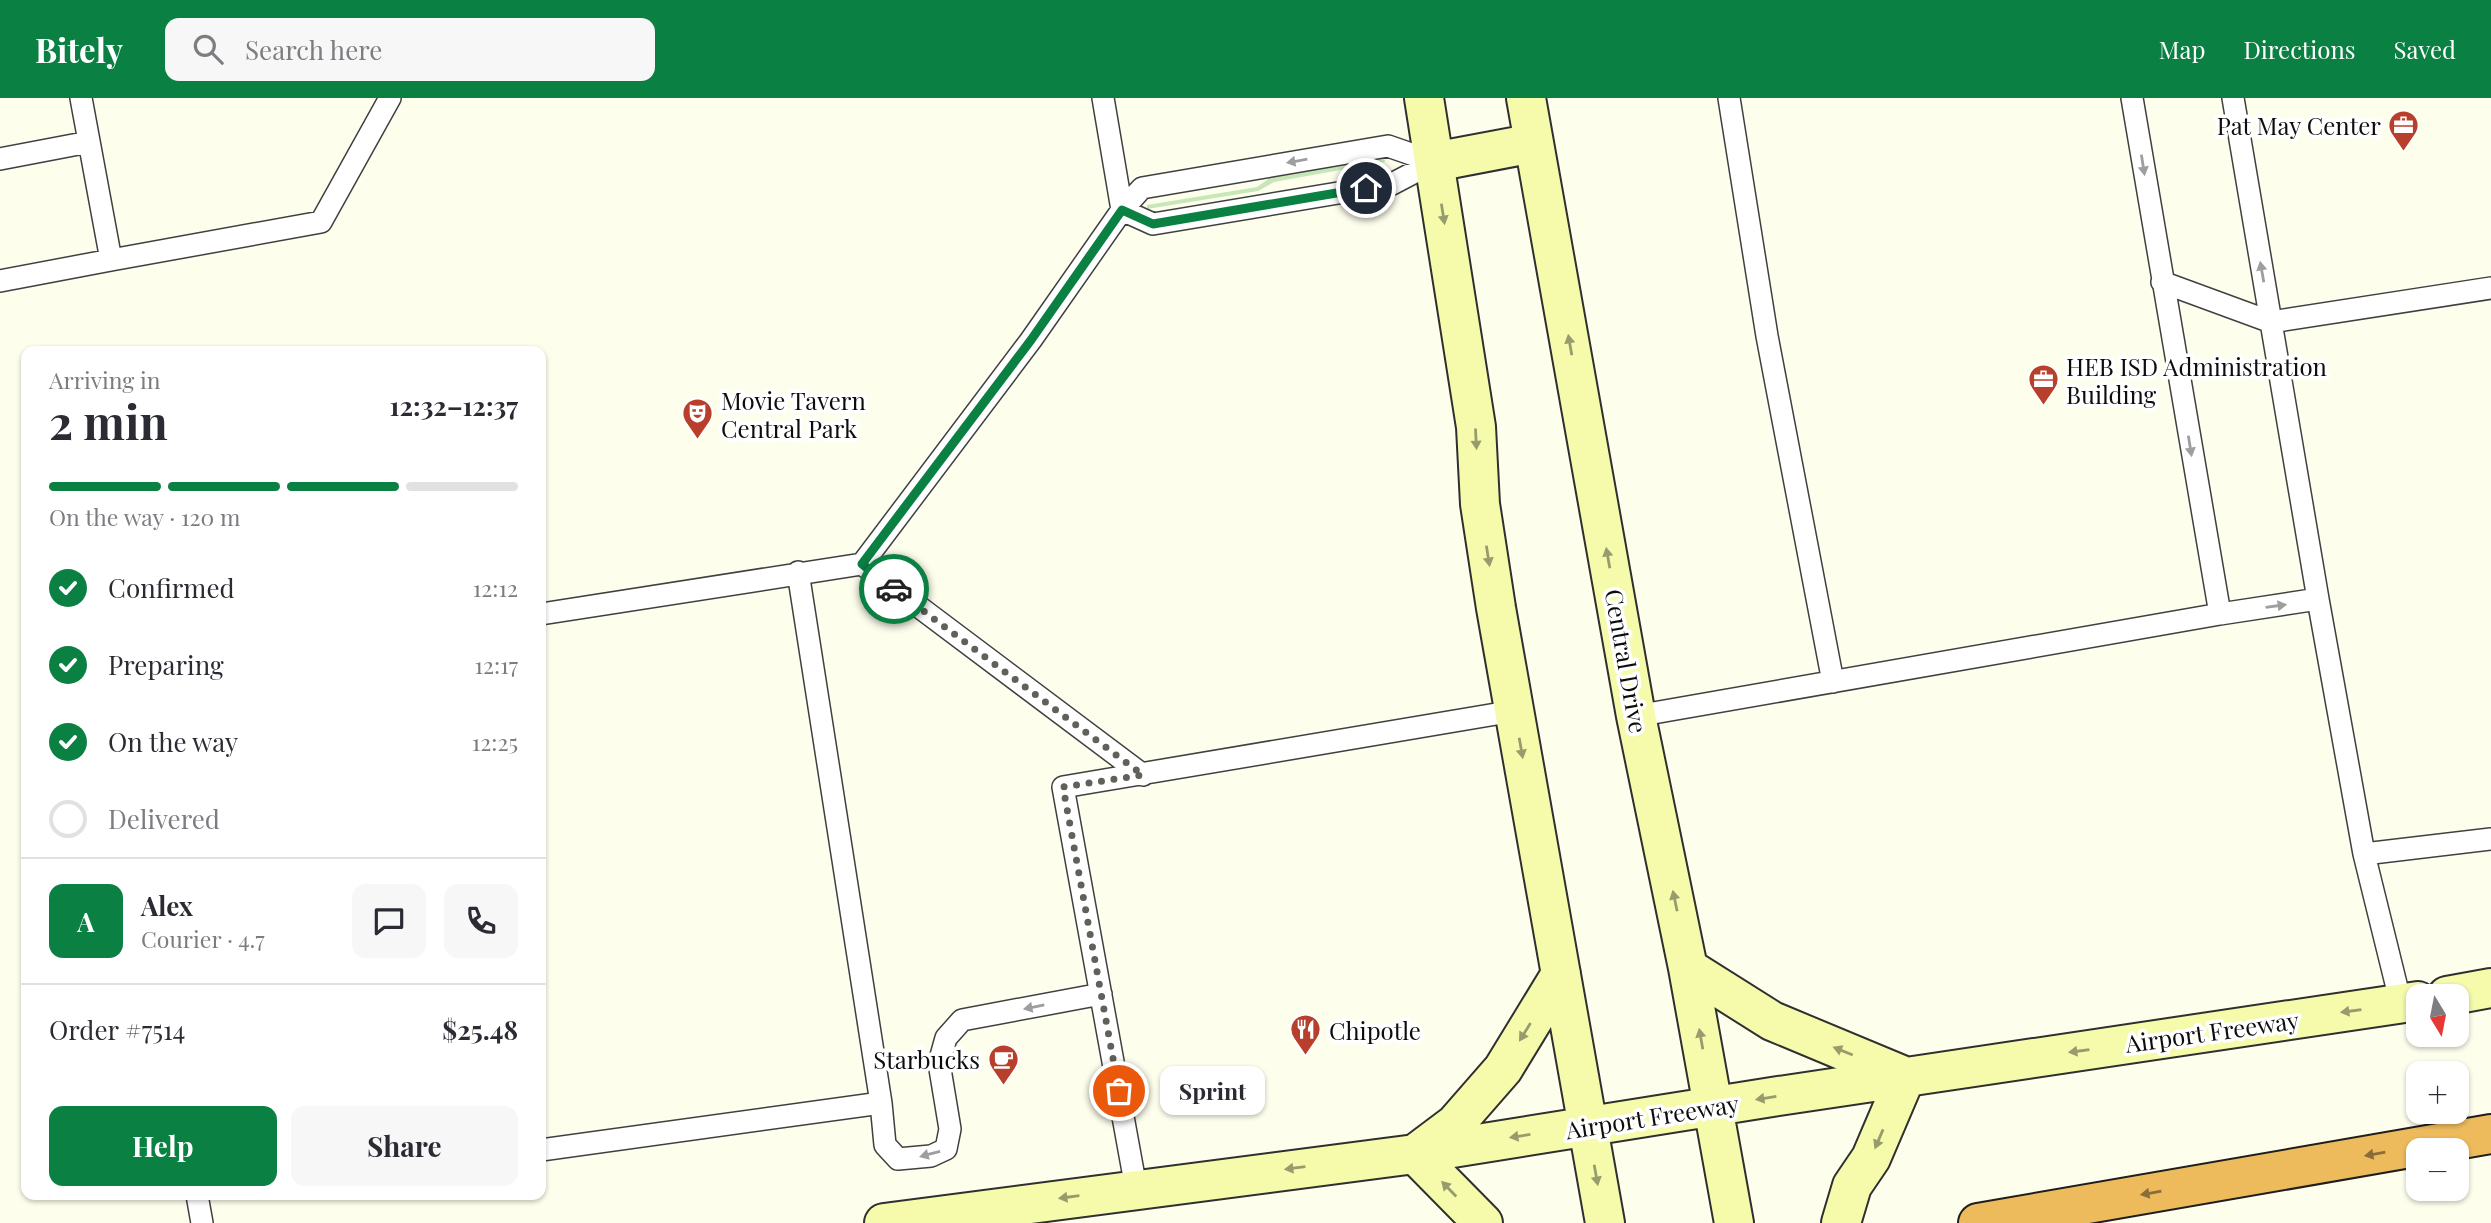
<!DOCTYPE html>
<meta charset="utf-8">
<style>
body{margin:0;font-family:"Playfair Display",serif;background:#f7f7f7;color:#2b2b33;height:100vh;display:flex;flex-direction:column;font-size:26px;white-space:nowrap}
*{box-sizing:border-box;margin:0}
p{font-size:23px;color:#7c7c81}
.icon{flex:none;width:38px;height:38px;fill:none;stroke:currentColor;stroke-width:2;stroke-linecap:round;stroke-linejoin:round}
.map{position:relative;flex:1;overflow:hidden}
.side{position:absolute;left:21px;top:248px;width:525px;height:854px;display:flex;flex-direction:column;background:#fff;border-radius:14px;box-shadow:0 2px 5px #0004}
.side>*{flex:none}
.needle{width:46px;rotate:170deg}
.tools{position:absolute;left:2406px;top:886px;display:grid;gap:14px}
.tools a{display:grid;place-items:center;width:63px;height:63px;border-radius:14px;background:#fff;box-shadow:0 2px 5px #0004;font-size:35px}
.pin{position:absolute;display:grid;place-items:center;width:60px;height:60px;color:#fff;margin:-30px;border:4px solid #fff;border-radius:50%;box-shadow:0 2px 7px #0007}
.courier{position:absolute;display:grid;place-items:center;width:70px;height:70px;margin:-35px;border:5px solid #0b8043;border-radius:50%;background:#fff;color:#222;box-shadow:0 2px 9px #0007}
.bubble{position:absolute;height:49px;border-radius:14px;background:#fff;box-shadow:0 2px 5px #0004;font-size:23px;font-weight:700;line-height:49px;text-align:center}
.overview em{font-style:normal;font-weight:700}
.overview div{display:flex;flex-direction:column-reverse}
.overview{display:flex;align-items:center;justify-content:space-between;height:119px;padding:0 28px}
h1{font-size:46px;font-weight:700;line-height:52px}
.bar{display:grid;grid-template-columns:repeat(4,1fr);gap:10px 7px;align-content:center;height:84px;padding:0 28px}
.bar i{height:9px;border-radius:5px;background:#e1e1e2}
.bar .selected{background:#0b8043}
.bar p{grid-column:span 4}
.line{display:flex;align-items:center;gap:18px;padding:0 28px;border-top:2px solid #e1e1e2}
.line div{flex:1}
.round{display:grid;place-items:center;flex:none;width:74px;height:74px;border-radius:14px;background:#f7f7f7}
ol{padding:0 28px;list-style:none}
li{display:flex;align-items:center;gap:21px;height:77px}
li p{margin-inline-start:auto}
li .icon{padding:7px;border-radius:50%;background:#0b8043;color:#fff;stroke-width:4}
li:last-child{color:#7c7c81}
li i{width:38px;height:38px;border:4px solid #e1e1e2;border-radius:50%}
.primary-button{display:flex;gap:14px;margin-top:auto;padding:14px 28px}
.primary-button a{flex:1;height:80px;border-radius:14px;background:#0b8043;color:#fff;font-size:28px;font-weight:700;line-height:80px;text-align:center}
.primary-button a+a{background:#f7f7f7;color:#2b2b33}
header{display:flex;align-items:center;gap:42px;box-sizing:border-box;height:98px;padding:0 35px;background:#0b8043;color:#fff}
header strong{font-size:33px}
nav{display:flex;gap:38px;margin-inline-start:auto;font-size:24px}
.search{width:490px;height:63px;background:#f7f7f7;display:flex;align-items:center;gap:18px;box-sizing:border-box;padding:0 24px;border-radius:14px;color:#7c7c81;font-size:26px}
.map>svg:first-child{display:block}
</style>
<header>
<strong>Bitely</strong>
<div class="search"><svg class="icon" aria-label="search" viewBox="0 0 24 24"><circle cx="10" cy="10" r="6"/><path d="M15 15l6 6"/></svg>Search here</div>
<nav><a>Map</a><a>Directions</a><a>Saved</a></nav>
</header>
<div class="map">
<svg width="2491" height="1125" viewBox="0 0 2491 1125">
<rect width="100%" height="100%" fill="#fefeed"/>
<path fill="#c8e7b9" d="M 1384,60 L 1385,64 L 1274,84 L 1258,93 L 1147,111 L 1147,107 L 1257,89 L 1271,79 Z"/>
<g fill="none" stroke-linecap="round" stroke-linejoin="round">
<defs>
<path id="service" d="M 1103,0 L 1122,112
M 1729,0 L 1767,238 L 1833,584
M 2132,0 L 2220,516 L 2318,501 L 2233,0
M 0,61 L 89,44
M 1122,112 L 1153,126 L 1392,86 L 1434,64
M 111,162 L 321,124 L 390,0
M 0,183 L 111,162 L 81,0
M 2162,184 L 2271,224 L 2491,190
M 862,466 L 1143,677
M 2318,501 L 2364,756 L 2401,906
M 541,516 L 862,466 L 1031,242 L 1122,112 L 1142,90 L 1388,48 L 1434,64
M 1636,618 L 2220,516
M 2364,756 L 2491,741
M 881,1005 L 885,1047 L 898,1061 L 931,1058 L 946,1051 L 950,1031 L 939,965 L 946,940 L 962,922 L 1101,896
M 541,1052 L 881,1005 L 798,474
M 1136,1090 L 1063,689 L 1514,613
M 197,1097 L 202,1125"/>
<path id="secondary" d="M 1424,0 L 1476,329 L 1480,406 L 1496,510 L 1605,1125
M 1526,0 L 1636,618 L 1688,870 L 1734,1125
M 1434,64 L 1534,45
M 1688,870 L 1772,923 L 1904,978
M 2447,898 L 2491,890
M 884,1125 L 1415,1056 L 1772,999 L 2418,903
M 1483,1125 L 1415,1056 L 1455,1026 L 1503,971 L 1561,876
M 1841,1125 L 1852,1088 L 1871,1060 L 1906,978"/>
<path id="motorway" d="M 1978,1125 L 2491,1036"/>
</defs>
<use href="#service" stroke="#404040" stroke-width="24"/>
<use href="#secondary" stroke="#2f2f2f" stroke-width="42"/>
<use href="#motorway" stroke="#1e1e1e" stroke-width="42"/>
<use href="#service" stroke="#fff" stroke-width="21"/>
<use href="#secondary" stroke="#f5fbab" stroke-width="38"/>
<use href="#motorway" stroke="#eebb5c" stroke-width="38"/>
</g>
<defs><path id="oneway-solid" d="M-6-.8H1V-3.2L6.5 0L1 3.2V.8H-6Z" transform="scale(1.75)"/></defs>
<g fill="#9e9e9e">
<use href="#oneway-solid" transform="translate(1297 63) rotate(170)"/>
<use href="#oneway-solid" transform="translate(2143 67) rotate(81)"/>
<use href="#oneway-solid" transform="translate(2262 174) rotate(-100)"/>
<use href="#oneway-solid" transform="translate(2190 348) rotate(81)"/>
<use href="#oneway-solid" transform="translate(2276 508) rotate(-8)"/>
<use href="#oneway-solid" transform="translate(1034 909) rotate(169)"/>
<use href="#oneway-solid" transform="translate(930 1056) rotate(165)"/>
</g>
<g fill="#989c6c">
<use href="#oneway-solid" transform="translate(1443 116) rotate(81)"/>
<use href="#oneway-solid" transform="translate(1570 247) rotate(-100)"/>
<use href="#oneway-solid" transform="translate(1476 341) rotate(87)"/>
<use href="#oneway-solid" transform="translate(1488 458) rotate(81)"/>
<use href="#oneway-solid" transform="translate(1608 460) rotate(-100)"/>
<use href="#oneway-solid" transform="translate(1521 650) rotate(80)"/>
<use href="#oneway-solid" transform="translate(1675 803) rotate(-102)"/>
<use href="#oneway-solid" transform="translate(2351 913) rotate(172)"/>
<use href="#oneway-solid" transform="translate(1525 934) rotate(122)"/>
<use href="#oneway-solid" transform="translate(1701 941) rotate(-100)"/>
<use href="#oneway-solid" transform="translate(1843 953) rotate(-158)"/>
<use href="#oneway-solid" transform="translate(2079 953) rotate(172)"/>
<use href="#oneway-solid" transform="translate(1766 1000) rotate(171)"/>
<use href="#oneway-solid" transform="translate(1520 1038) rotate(171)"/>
<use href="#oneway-solid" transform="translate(1879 1041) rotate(113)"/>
<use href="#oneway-solid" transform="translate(1295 1070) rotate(173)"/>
<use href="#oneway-solid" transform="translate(1596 1077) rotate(80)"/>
<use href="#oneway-solid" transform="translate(1449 1091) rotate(-134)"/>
<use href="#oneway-solid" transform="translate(1069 1099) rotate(172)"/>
</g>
<g fill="#896d38">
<use href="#oneway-solid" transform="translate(2375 1056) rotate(170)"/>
<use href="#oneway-solid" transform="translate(2151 1095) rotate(170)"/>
</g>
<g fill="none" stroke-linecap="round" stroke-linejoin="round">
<path stroke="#61615b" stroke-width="7" stroke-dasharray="0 12.6" d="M 894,491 L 1143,677 L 1063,689 L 1119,993"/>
<path stroke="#0b8043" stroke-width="9" d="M 894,491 L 862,466 L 1031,242 L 1122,112 L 1153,126 L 1366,90"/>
</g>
<defs>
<symbol id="office-pin" viewBox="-11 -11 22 30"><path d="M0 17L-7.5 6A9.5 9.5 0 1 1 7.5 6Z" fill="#b73f2b" stroke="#fff"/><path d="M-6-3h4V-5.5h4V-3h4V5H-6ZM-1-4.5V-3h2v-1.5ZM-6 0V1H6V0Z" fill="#fff"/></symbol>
<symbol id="theatre-pin" viewBox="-11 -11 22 30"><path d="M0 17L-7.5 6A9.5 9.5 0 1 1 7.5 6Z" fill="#b73f2b" stroke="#fff"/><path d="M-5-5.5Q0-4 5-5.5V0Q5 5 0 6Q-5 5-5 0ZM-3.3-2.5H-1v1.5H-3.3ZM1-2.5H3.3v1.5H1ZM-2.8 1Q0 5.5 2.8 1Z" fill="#fff"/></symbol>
<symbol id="restaurant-pin" viewBox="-11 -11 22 30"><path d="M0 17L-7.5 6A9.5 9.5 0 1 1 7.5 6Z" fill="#b73f2b" stroke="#fff"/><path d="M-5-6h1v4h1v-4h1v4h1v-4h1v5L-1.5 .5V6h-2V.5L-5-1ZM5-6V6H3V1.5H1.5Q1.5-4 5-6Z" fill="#fff"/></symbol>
<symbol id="cafe-pin" viewBox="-11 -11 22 30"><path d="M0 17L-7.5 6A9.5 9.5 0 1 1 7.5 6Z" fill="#b73f2b" stroke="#fff"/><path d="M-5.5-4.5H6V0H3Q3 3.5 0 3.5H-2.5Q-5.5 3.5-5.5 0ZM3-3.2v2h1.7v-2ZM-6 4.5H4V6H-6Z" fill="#fff"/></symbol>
</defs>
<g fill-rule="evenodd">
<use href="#office-pin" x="2386" y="10" width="35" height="47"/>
<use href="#office-pin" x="2026" y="264" width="35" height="47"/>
<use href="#theatre-pin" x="680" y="298" width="35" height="47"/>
<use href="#restaurant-pin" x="1288" y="914" width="35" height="47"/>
<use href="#cafe-pin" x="986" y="944" width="35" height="47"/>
</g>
<g text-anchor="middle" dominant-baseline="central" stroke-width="7" stroke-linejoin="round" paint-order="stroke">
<g font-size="24" fill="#0d0d0d" stroke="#fff" text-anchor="start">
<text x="2381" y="27" text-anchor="end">Pat May Center</text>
<text x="2066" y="268">HEB ISD Administration<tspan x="2066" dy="28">Building</tspan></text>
<text x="721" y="302">Movie Tavern<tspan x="721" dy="28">Central Park</tspan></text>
<text x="1329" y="932">Chipotle</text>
<text x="980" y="961" text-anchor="end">Starbucks</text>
</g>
<g font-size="24" fill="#0d0d0d" stroke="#fff">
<text transform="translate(1627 563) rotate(80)">Central Drive</text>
<text transform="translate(2212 933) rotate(-8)">Airport Freeway</text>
<text transform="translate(1652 1018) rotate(-9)">Airport Freeway</text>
</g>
</g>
</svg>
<div class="tools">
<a><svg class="needle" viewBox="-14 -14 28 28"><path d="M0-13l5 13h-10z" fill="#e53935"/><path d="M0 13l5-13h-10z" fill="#7c7c81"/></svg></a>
<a>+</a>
<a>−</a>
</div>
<div class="pin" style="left:1119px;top:993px;background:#ea580c"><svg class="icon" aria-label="bag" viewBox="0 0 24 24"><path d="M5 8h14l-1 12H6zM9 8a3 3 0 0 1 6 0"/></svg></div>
<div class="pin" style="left:1366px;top:90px;background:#1f2937"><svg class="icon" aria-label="home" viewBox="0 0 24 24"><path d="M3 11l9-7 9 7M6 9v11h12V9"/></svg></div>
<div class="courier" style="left:894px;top:491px"><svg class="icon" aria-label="car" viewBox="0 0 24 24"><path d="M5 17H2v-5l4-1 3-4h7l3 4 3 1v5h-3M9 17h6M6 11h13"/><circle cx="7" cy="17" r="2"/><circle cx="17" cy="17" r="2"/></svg></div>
<div class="bubble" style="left:1160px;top:968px;width:105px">Sprint</div>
<section class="side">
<div class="overview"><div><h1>2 min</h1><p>Arriving in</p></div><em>12:32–12:37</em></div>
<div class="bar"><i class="selected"></i><i class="selected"></i><i class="selected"></i><i></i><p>On the way · 120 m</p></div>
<ol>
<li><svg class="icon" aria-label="check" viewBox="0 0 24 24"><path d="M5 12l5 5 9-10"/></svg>Confirmed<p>12:12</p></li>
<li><svg class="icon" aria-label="check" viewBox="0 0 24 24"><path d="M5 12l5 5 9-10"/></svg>Preparing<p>12:17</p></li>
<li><svg class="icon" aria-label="check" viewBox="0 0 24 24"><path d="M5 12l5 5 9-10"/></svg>On the way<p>12:25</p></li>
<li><i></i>Delivered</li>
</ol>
<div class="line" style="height:126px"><b class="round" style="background:#0b8043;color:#fff">A</b><div><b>Alex</b><p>Courier · 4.7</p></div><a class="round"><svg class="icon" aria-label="chat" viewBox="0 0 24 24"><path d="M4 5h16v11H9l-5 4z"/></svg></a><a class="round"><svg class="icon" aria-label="phone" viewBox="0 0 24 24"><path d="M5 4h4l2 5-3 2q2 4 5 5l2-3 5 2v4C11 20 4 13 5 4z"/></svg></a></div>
<div class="line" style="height:91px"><div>Order #7514</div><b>$25.48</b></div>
<div class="primary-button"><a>Help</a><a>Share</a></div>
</section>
</div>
